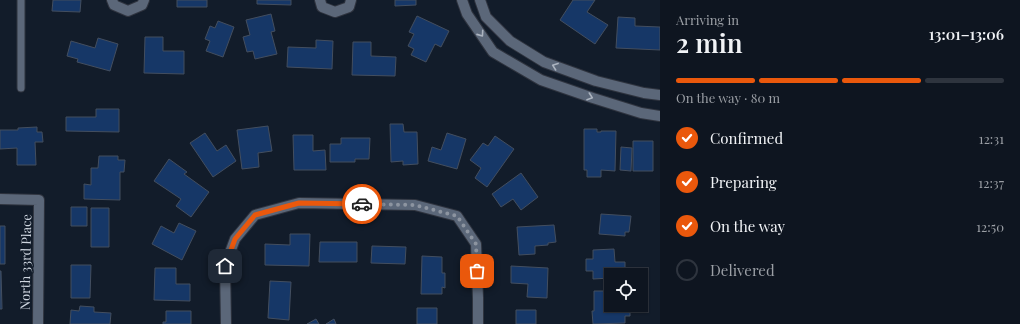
<!DOCTYPE html>
<meta charset="utf-8">
<style>
body{margin:0;font-family:"Playfair Display",serif;background:#1c222d;color:#f1f3f6;height:100vh;display:flex;flex-direction:column;font-size:15px;white-space:nowrap}
*{box-sizing:border-box;margin:0}
p{font-size:13px;color:#9b9fa5}
.icon{flex:none;width:22px;height:22px;fill:none;stroke:currentColor;stroke-width:2;stroke-linecap:round;stroke-linejoin:round}
.map{position:relative;flex:1;overflow:hidden}
.side{display:flex;flex-direction:column;background:#0e1520;width:360px}
.side>*{flex:none}
.tools{position:absolute;left:604px;top:268px;display:grid;gap:8px}
.tools a{display:grid;place-items:center;width:44px;height:44px;border-radius:0px;background:#0e1520;box-shadow:0 1px 3px #0004,0 0 0 1px #2e343e;font-size:20px}
.pin{position:absolute;display:grid;place-items:center;width:34px;height:34px;color:#fff;margin:-17px;border-radius:8px;box-shadow:0 2px 6px #0006}
.courier{position:absolute;display:grid;place-items:center;width:40px;height:40px;margin:-20px;border:3px solid #ea580c;border-radius:50%;background:#fff;color:#222;box-shadow:0 1px 5px #0007}
.overview em{font-style:normal;font-weight:600}
.overview div{display:flex;flex-direction:column-reverse}
.overview{display:flex;align-items:center;justify-content:space-between;height:68px;padding:0 16px}
h1{font-size:26px;font-weight:600;line-height:30px}
.bar{display:grid;grid-template-columns:repeat(4,1fr);gap:6px 4px;align-content:center;height:48px;padding:0 16px}
.bar i{height:5px;border-radius:3px;background:#2e343e}
.bar .current{background:#ea580c}
.bar p{grid-column:span 4}
ol{padding:0 16px;list-style:none}
li{display:flex;align-items:center;gap:12px;height:44px}
li p{margin-inline-start:auto}
li .icon{padding:4px;border-radius:50%;background:#ea580c;color:#fff;stroke-width:4}
li:last-child{color:#9b9fa5}
li i{width:22px;height:22px;border:2px solid #2e343e;border-radius:50%}
main{display:flex;flex:1;min-height:0}
.map>svg:first-child{display:block}
</style>
<main>
<div class="map">
<svg width="660" height="324" viewBox="0 0 660 324">
<rect width="100%" height="100%" fill="#121c2a"/>
<path fill="#163767" stroke="#434e5f" d="M 53,0 L 81,0 L 80,12 L 52,11 Z
M 177,0 L 207,0 L 207,7 L 177,7 Z
M 257,0 L 291,0 L 291,5 L 257,4 Z
M 395,0 L 416,0 L 416,5 L 395,6 Z
M 573,0 L 595,0 L 587,12 L 608,25 L 595,44 L 560,20 Z
M 271,14 L 275,31 L 271,32 L 277,54 L 255,59 L 253,51 L 247,52 L 243,37 L 250,35 L 246,20 Z
M 417,16 L 449,31 L 441,47 L 435,44 L 426,62 L 411,55 L 414,49 L 408,46 L 414,34 L 409,32 Z
M 618,17 L 635,18 L 635,26 L 660,27 L 660,50 L 616,48 Z
M 218,21 L 234,27 L 223,57 L 206,51 L 210,41 L 205,39 L 210,26 L 215,28 Z
M 145,37 L 163,37 L 163,51 L 184,51 L 184,74 L 144,73 Z
M 98,38 L 118,44 L 110,71 L 77,62 L 78,59 L 67,56 L 71,41 L 95,48 Z
M 316,40 L 333,41 L 332,69 L 287,67 L 288,47 L 316,48 Z
M 353,42 L 371,42 L 371,56 L 396,57 L 395,76 L 352,75 Z
M 96,109 L 119,109 L 119,132 L 66,131 L 66,117 L 96,117 Z
M 390,124 L 403,124 L 404,132 L 417,132 L 418,164 L 403,165 L 403,161 L 391,162 Z
M 268,126 L 272,151 L 258,153 L 259,167 L 242,169 L 237,130 Z
M 37,127 L 37,132 L 42,132 L 43,142 L 35,142 L 36,165 L 17,165 L 17,148 L 0,149 L 0,130 L 18,130 L 18,128 Z
M 584,129 L 597,129 L 597,132 L 601,132 L 601,131 L 616,131 L 615,171 L 601,170 L 601,177 L 587,177 L 587,170 L 584,170 Z
M 205,133 L 217,151 L 226,145 L 236,161 L 213,177 L 190,143 Z
M 447,133 L 466,139 L 457,169 L 428,161 L 432,147 L 441,150 Z
M 293,135 L 313,135 L 313,151 L 325,150 L 326,170 L 294,170 Z
M 495,136 L 514,149 L 487,187 L 475,178 L 481,168 L 470,160 L 483,143 L 488,146 Z
M 341,138 L 370,138 L 369,159 L 355,159 L 355,162 L 330,162 L 330,144 L 341,144 Z
M 633,141 L 653,141 L 653,171 L 633,171 Z
M 621,147 L 632,148 L 631,171 L 620,170 Z
M 99,156 L 118,156 L 118,160 L 125,160 L 124,172 L 120,172 L 120,200 L 84,199 L 84,184 L 91,185 L 91,168 L 98,168 Z
M 169,159 L 187,172 L 184,174 L 209,192 L 191,217 L 176,206 L 181,199 L 154,181 Z
M 521,173 L 538,197 L 521,210 L 513,199 L 501,207 L 492,194 Z
M 71,207 L 87,207 L 87,226 L 71,226 Z
M 91,208 L 109,208 L 109,247 L 91,247 Z
M 601,214 L 631,216 L 629,232 L 625,232 L 625,236 L 599,234 Z
M 179,223 L 196,231 L 182,260 L 152,244 L 161,226 L 174,233 Z
M 554,225 L 556,242 L 548,243 L 548,245 L 535,246 L 535,254 L 519,255 L 517,227 Z
M 0,226 L 5,226 L 5,264 L 0,264 Z
M 290,234 L 310,234 L 309,266 L 265,265 L 265,244 L 290,245 Z
M 320,242 L 357,242 L 357,262 L 319,262 Z
M 372,246 L 406,247 L 405,264 L 371,263 Z
M 614,249 L 615,262 L 625,262 L 625,275 L 611,275 L 611,278 L 593,279 L 593,271 L 586,271 L 586,259 L 593,259 L 593,250 Z
M 422,256 L 442,257 L 442,273 L 445,273 L 445,288 L 442,287 L 442,294 L 421,294 Z
M 71,265 L 91,265 L 90,298 L 71,298 Z
M 511,266 L 548,268 L 547,298 L 527,297 L 528,284 L 511,283 Z
M 155,268 L 176,268 L 176,284 L 190,284 L 190,301 L 154,300 Z
M 0,271 L 1,271 L 2,309 L 0,309 Z
M 270,281 L 291,282 L 289,320 L 268,318 Z
M 594,291 L 611,291 L 611,305 L 636,305 L 630,306 L 630,316 L 625,316 L 625,323 L 593,324 L 592,311 L 594,311 Z
M 80,306 L 94,307 L 94,312 L 111,313 L 110,324 L 70,324 L 71,310 L 79,311 Z
M 417,308 L 437,308 L 437,324 L 417,324 Z
M 516,310 L 536,310 L 536,324 L 516,324 Z
M 166,311 L 191,311 L 191,324 L 163,324 L 163,322 L 166,322 Z
M 316,319 L 319,324 L 307,324 Z
M 334,319 L 336,324 L 326,324 Z"/>
<g fill="none" stroke-linecap="round" stroke-linejoin="round">
<defs>
<path id="lane" d="M 21,0 L 21,88"/>
<path id="street" d="M 112,0 L 114,5 L 128,11 L 142,5 L 144,0
M 320,0 L 322,7 L 335,12 L 349,7 L 351,0
M 462,0 L 467,14 L 493,52 L 541,80 L 593,98 L 641,113 L 660,116
M 480,0 L 486,17 L 510,41 L 544,62 L 596,81 L 644,93 L 660,95
M 0,199 L 39,200 L 38,324
M 226,324 L 225,266 L 235,239 L 255,215 L 299,203 L 415,205 L 457,216 L 476,244 L 478,298 L 478,324"/>
</defs>
<use href="#lane" stroke="#2f343f" stroke-width="9"/>
<use href="#street" stroke="#2f343f" stroke-width="12"/>
<use href="#lane" stroke="#5b6779" stroke-width="7"/>
<use href="#street" stroke="#5b6779" stroke-width="10"/>
</g>
<defs><path id="oneway-chevron" d="M-2-3.5L2.5 0L-2 3.5" fill="none" stroke-width="1.6" stroke-linecap="round" stroke-linejoin="round"/></defs>
<g stroke="#acb4c0">
<use href="#oneway-chevron" transform="translate(481 34) rotate(55)"/>
<use href="#oneway-chevron" transform="translate(555 66) rotate(-160)"/>
<use href="#oneway-chevron" transform="translate(590 97) rotate(19)"/>
</g>
<g fill="none" stroke-linecap="round" stroke-linejoin="round">
<path stroke="#8c94a0" stroke-width="4" stroke-dasharray="0 7.2" d="M 362,204 L 415,205 L 457,216 L 476,244 L 477,271"/>
<path stroke="#ea580c" stroke-width="5" d="M 225,266 L 235,239 L 255,215 L 299,203 L 362,204"/>
</g>
<g text-anchor="middle" dominant-baseline="central" stroke-width="3" stroke-linejoin="round" paint-order="stroke">
<g font-size="13" fill="#ced5df" stroke="#121c2a">
<text transform="translate(25 262) rotate(-89)">North 33rd Place</text>
</g>
</g>
</svg>
<div class="tools">
<a><svg class="icon" aria-label="locate" viewBox="0 0 24 24"><circle cx="12" cy="12" r="6"/><path d="M12 2v4M12 18v4M2 12h4M18 12h4"/></svg></a>
</div>
<div class="pin" style="left:477px;top:271px;background:#ea580c"><svg class="icon" aria-label="bag" viewBox="0 0 24 24"><path d="M5 8h14l-1 12H6zM9 8a3 3 0 0 1 6 0"/></svg></div>
<div class="pin" style="left:225px;top:266px;background:#1f2937"><svg class="icon" aria-label="home" viewBox="0 0 24 24"><path d="M3 11l9-7 9 7M6 9v11h12V9"/></svg></div>
<div class="courier" style="left:362px;top:204px"><svg class="icon" aria-label="car" viewBox="0 0 24 24"><path d="M5 17H2v-5l4-1 3-4h7l3 4 3 1v5h-3M9 17h6M6 11h13"/><circle cx="7" cy="17" r="2"/><circle cx="17" cy="17" r="2"/></svg></div>
</div>
<section class="side">
<div class="overview"><div><h1>2 min</h1><p>Arriving in</p></div><em>13:01–13:06</em></div>
<div class="bar"><i class="current"></i><i class="current"></i><i class="current"></i><i></i><p>On the way · 80 m</p></div>
<ol>
<li><svg class="icon" aria-label="check" viewBox="0 0 24 24"><path d="M5 12l5 5 9-10"/></svg>Confirmed<p>12:31</p></li>
<li><svg class="icon" aria-label="check" viewBox="0 0 24 24"><path d="M5 12l5 5 9-10"/></svg>Preparing<p>12:37</p></li>
<li><svg class="icon" aria-label="check" viewBox="0 0 24 24"><path d="M5 12l5 5 9-10"/></svg>On the way<p>12:50</p></li>
<li><i></i>Delivered</li>
</ol>
</section>
</main>
